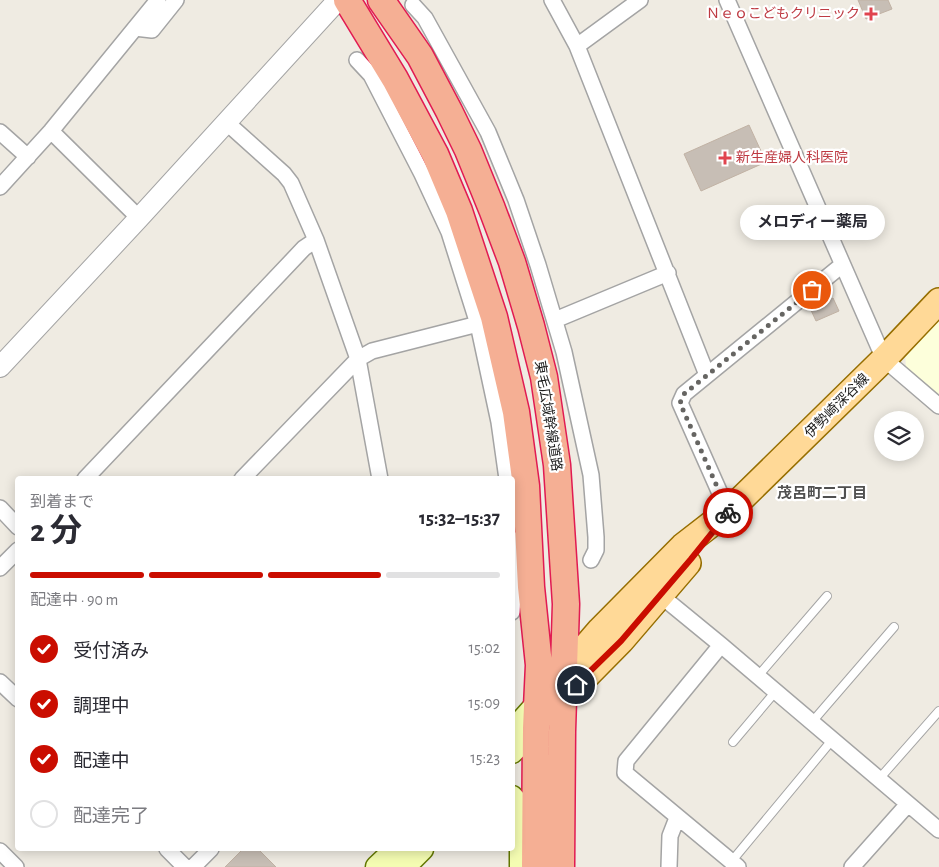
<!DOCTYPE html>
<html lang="ja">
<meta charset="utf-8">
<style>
body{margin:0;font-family:"Alegreya Sans","Noto Sans JP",sans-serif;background:#f7f7f7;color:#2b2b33;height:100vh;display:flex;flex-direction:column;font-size:19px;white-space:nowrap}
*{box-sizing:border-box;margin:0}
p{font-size:16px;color:#7c7c81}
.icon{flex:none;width:28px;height:28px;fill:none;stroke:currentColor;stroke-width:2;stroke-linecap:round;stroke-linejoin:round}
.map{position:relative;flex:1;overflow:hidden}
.drawer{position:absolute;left:15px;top:476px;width:500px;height:375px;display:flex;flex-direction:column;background:#fff;border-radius:5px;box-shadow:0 2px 12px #0003}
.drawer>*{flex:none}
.buttons{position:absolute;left:874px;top:411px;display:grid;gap:10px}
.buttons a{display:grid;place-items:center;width:50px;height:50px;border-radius:50%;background:#fff;box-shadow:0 2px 12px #0003;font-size:25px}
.pin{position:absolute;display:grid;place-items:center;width:42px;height:42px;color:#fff;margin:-21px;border:2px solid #fff;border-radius:50%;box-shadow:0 1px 5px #0007}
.courier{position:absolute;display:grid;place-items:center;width:50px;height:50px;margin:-25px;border:4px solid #ca0d00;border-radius:50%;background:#fff;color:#222;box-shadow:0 1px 6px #0007}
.bubble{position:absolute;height:35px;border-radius:18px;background:#fff;box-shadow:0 2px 12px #0003;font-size:16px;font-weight:700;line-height:35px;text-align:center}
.overview em{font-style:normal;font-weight:700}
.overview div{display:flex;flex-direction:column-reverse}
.overview{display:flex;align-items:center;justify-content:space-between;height:85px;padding:0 15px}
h1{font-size:32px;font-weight:700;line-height:38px}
.bar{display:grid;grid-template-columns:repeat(4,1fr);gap:8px 5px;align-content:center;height:60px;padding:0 15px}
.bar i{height:6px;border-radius:4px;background:#e1e1e2}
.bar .active{background:#ca0d00}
.bar p{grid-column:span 4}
ol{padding:0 15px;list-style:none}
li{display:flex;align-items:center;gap:15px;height:55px}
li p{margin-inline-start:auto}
li .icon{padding:5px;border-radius:50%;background:#ca0d00;color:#fff;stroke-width:4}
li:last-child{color:#7c7c81}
li i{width:28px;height:28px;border:2px solid #e1e1e2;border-radius:50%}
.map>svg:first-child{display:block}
</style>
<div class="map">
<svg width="939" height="867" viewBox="0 0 939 867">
<rect width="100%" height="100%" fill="#efebe2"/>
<path fill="#fdffdb" d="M 939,312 L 939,399 L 906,371 L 905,349 Z"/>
<path fill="#c7beb5" stroke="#c1b2a4" d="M 858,0 L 888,0 L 892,9 L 866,19 Z
M 749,125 L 766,162 L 701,191 L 684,154 Z
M 833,298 L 839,311 L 816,321 L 810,308 Z
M 243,849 L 258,849 L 276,867 L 225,867 Z"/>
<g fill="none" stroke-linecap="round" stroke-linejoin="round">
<defs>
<path id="service" d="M 758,676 L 827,596
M 812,722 L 894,627
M 733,742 L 776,691
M 879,779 L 939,711
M 731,862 L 833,739"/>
<path id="minor" d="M 552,0 L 577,46 L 707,375
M 727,0 L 884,359 L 939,406
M 413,5 L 425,18 L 488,132 L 516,200 L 538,265 L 564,352 L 591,475 L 596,537 L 596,550 L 591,560
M 135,28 L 152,30 L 176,0
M 577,46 L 640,0
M 357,60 L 371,75 L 422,174 L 449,232 L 478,324 L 499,422 L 507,479
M 226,122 L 284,174 L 291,183 L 316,240 L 358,359 L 380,479
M 51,131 L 139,218
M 0,132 L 28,157
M 0,187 L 51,131 L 158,0
M 555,320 L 668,273
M 85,479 L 304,248 L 316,240
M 242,479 L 358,359 L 372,351 L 478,324
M 0,508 L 18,527
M 732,508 L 723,500 L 680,403 L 684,394 L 842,265
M 512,539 L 515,563 L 512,612
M 0,568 L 18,550
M 660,595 L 721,645 L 939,830
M 721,645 L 626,761 L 625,773 L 738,867
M 0,682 L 18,699
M 167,849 L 185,867
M 0,851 L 16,867
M 193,867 L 211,849
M 669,867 L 670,836 L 677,818
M 852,867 L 908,804"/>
<path id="tertiary" d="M 0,367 L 139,218 L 338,0"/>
<path id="secondary" d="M 512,732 L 537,704
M 512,752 L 536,728
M 512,797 L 520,806 L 521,812 L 521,867
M 377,867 L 396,849
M 404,867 L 422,849"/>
<path id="primary" d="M 556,681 L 600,630 L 683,546 L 732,508 L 884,359 L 939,301
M 553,710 L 621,641 L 688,563"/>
<path id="trunk" d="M 347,0 L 395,79 L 435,154 L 459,211 L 494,317 L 516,412 L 526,486 L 531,587 L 539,665 L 536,728 L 535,867
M 381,0 L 420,56 L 449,111 L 468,150 L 492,209 L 512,262 L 531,326 L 544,377 L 557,465 L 566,604 L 562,731 L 561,867"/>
</defs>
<use href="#service" stroke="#a4a4a4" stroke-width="10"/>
<use href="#minor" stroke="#a4a4a4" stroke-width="18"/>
<use href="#tertiary" stroke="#a4a4a4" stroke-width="22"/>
<use href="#secondary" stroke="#637800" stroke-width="25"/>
<use href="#primary" stroke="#966e00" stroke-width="28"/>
<use href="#trunk" stroke="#e11b52" stroke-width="29"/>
<use href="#service" stroke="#fff" stroke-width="8"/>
<use href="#minor" stroke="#fff" stroke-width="15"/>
<use href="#tertiary" stroke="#fff" stroke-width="20"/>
<use href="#secondary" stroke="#f4fcb2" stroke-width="22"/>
<use href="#primary" stroke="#ffd997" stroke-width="25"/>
<use href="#trunk" stroke="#f5af94" stroke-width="26"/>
</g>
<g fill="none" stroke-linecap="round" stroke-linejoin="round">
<path stroke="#666562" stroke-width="5" stroke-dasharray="0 9" d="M 728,513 L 732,508 L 723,500 L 680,403 L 684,394 L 812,290"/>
<path stroke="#ca0d00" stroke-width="6" d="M 576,685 L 621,641 L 691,559 L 728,513"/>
</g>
<g fill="#e0444e" stroke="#fff" stroke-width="2">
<path d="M868.5 6.5h5v5h5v5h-5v5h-5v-5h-5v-5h5z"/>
<path d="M722.5 150.5h5v5h5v5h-5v5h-5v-5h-5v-5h5z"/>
</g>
<g text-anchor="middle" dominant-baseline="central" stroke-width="4.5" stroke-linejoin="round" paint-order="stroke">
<g font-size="14" fill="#be3a42" stroke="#fff" text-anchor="end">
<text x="860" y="14">Ｎｅｏこどもクリニック</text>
<text x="736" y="158" text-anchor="start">新生産婦人科医院</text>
</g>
<g font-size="14" fill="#1d1d1d" stroke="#fff">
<text transform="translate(837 406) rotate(-45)">伊勢崎深谷線</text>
<text transform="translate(548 416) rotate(81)">東毛広域幹線道路</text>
</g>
<g font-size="15" font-weight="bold" fill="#505050" stroke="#fff">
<text x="822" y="493">茂呂町二丁目</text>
</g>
</g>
</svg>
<div class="buttons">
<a><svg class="icon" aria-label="layers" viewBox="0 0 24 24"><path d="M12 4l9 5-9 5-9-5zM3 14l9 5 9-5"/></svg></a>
</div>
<div class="pin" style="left:812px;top:290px;background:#ea580c"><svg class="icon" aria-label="bag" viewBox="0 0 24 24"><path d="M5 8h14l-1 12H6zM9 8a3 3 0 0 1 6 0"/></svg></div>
<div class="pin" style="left:576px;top:685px;background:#1f2937"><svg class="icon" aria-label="home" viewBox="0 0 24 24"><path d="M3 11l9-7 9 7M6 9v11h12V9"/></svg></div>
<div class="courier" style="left:728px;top:513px"><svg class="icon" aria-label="bike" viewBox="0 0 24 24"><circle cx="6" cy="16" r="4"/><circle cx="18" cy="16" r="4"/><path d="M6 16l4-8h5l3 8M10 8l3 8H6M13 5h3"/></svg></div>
<div class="bubble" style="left:740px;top:205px;width:145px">メロディー薬局</div>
<section class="drawer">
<div class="overview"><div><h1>2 分</h1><p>到着まで</p></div><em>15:32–15:37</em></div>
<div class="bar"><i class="active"></i><i class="active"></i><i class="active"></i><i></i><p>配達中 · 90 m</p></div>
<ol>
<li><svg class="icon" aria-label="check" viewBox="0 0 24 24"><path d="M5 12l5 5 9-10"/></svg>受付済み<p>15:02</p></li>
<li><svg class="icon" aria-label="check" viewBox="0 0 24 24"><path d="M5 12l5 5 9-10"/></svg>調理中<p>15:09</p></li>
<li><svg class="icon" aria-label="check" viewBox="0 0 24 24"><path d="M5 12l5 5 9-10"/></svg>配達中<p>15:23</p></li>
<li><i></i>配達完了</li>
</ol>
</section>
</div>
